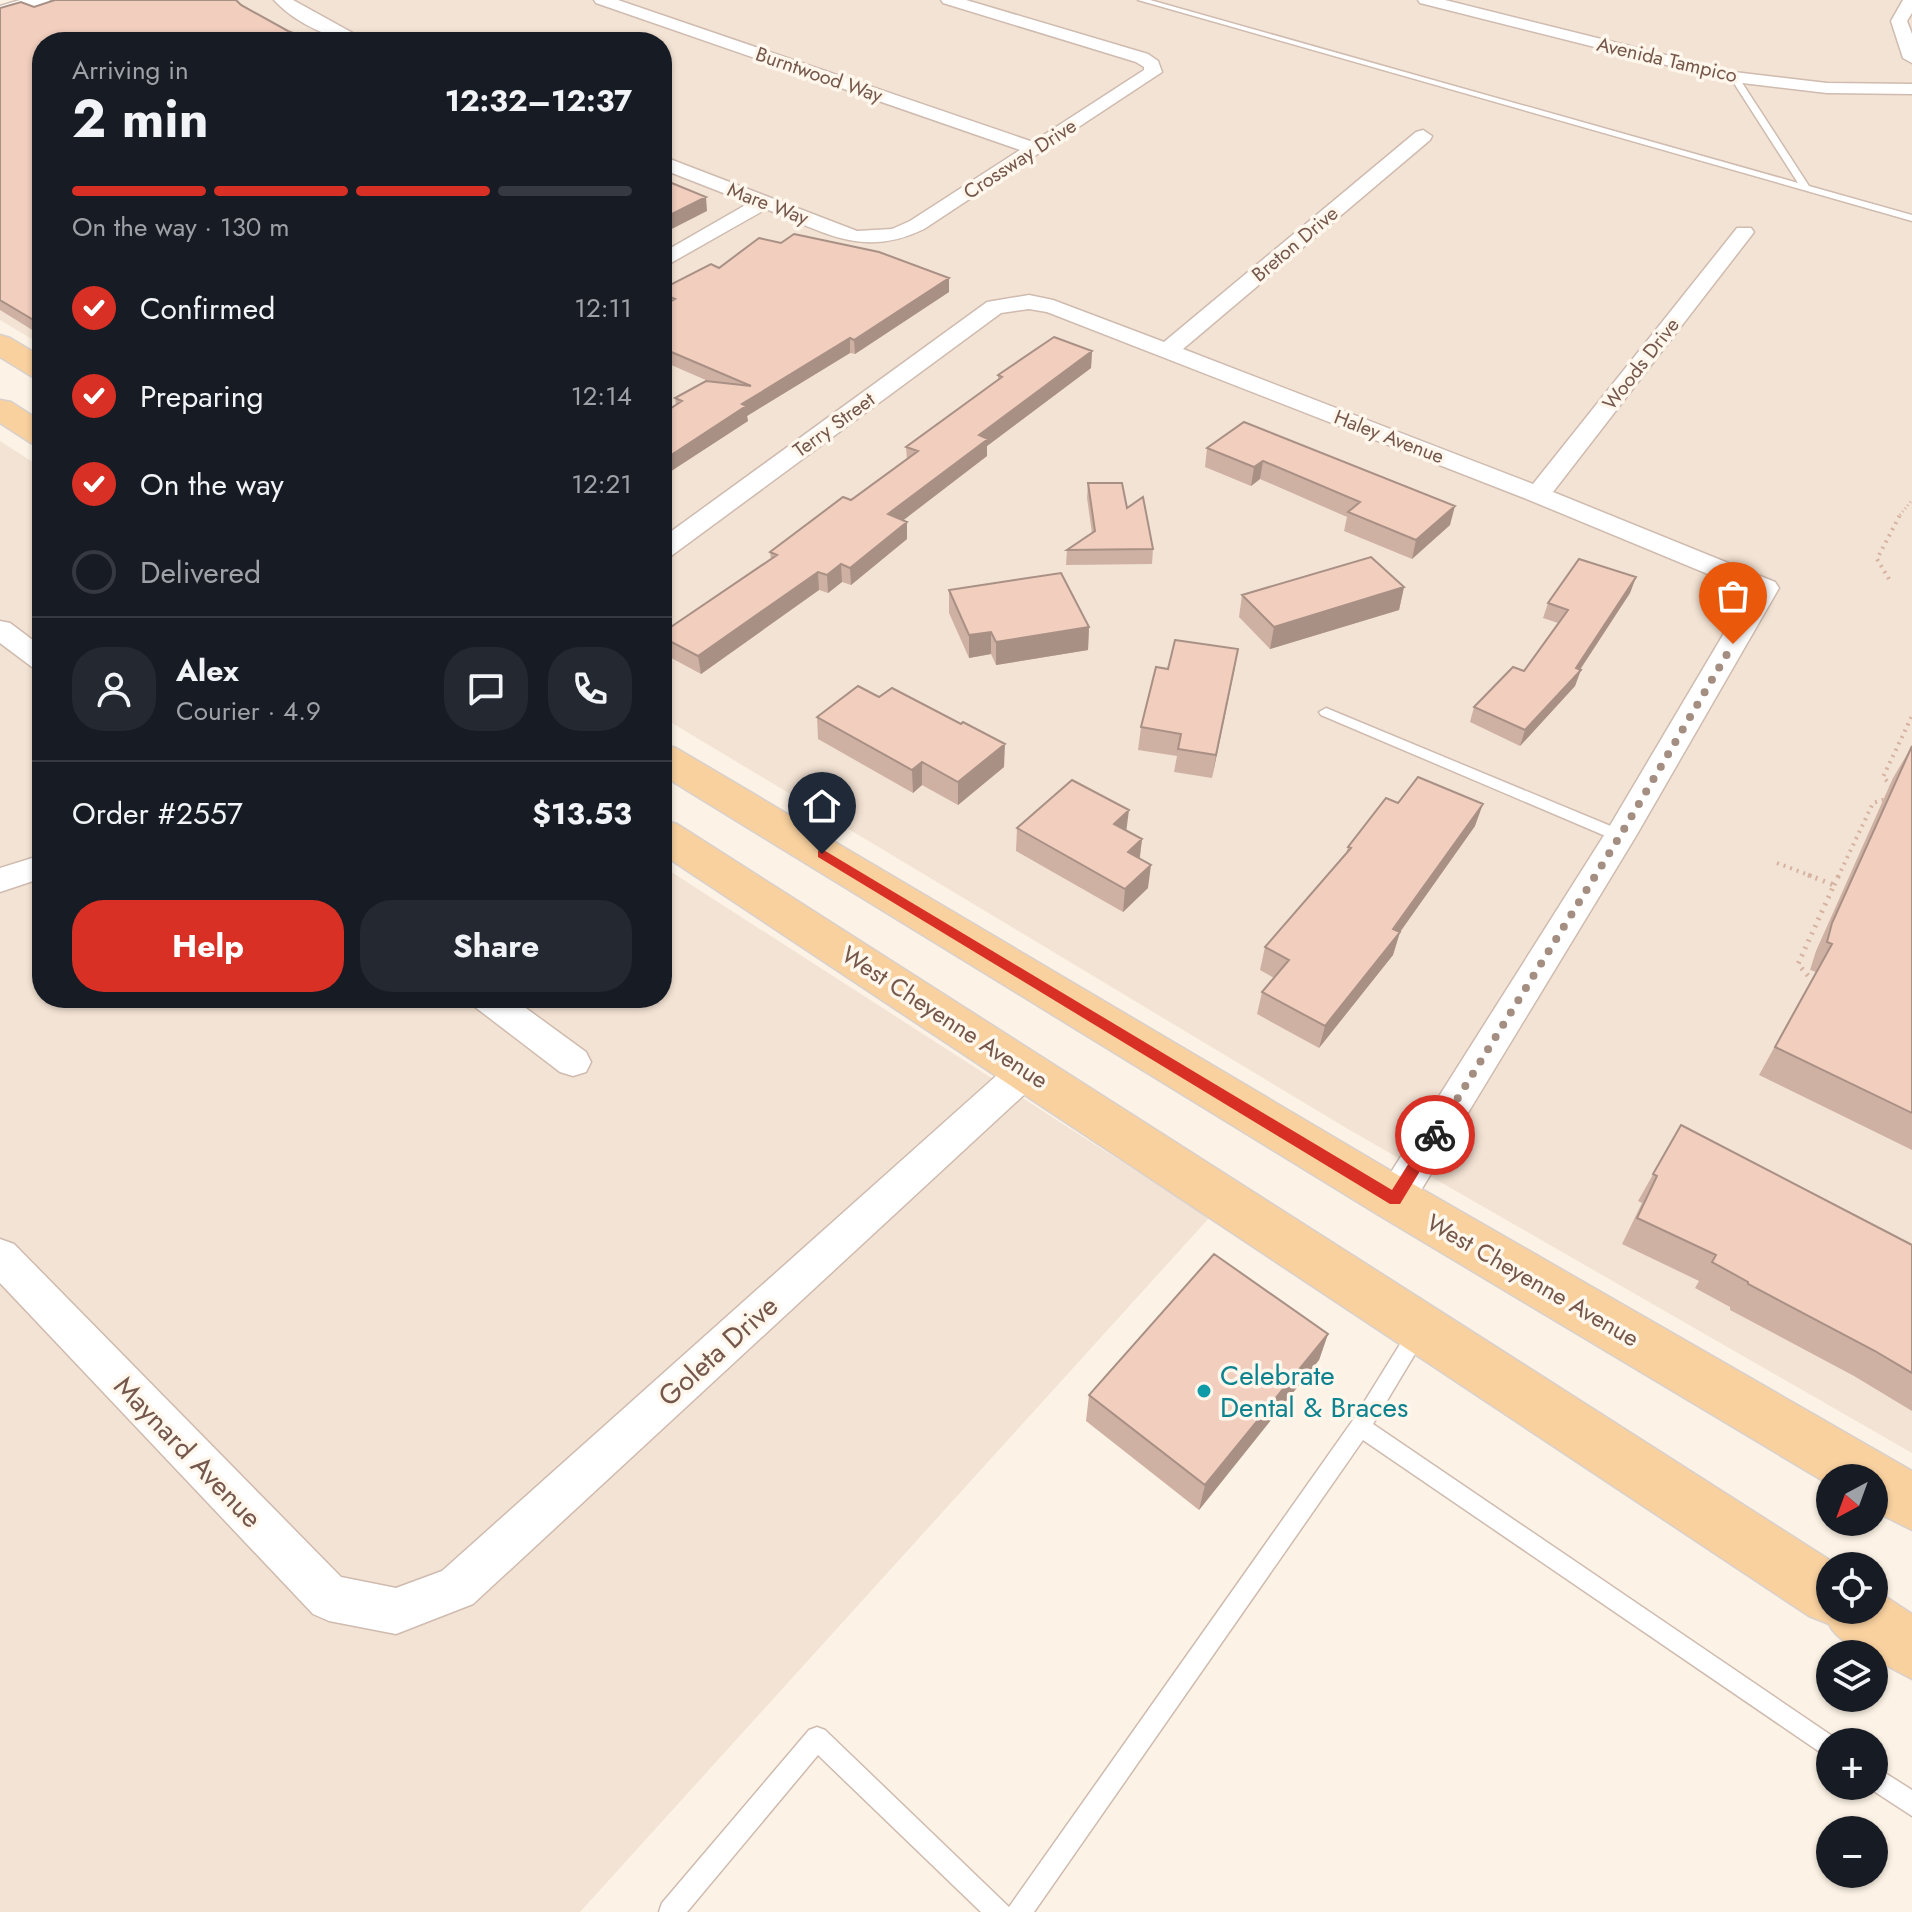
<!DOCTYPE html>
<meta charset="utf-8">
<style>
body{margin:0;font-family:Jost,sans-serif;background:#242831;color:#f1f3f6;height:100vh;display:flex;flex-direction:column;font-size:30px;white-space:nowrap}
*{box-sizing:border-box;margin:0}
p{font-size:26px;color:#9ea1a6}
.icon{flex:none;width:44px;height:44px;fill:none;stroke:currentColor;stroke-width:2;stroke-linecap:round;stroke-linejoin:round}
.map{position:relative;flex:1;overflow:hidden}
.side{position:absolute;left:32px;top:32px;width:640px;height:976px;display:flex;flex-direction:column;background:#171b24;border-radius:32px;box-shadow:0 2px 6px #0004}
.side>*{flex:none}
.needle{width:52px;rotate:221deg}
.fabs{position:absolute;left:1816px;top:1464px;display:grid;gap:16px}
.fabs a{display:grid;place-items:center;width:72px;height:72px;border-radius:50%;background:#171b24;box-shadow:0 2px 6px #0004;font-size:40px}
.pin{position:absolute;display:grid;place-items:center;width:68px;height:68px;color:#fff;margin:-82px -34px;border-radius:50% 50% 50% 0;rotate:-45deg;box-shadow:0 0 8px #0007}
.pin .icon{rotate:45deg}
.courier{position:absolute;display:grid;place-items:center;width:80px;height:80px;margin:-40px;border:6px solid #d93025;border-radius:50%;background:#fff;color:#222;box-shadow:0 2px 10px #0007}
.overview em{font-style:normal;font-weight:700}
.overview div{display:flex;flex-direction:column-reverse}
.overview{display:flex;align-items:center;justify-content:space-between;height:136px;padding:0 40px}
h1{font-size:52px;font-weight:700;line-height:60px}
.bar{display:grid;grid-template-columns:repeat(4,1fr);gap:12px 8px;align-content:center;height:96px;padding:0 40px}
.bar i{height:10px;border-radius:6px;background:#363941}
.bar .active{background:#d93025}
.bar p{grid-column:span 4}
.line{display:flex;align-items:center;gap:20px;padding:0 40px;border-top:2px solid #363941}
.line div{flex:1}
.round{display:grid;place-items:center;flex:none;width:84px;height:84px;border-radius:32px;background:#242831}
ol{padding:0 40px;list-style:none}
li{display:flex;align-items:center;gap:24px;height:88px}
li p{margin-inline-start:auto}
li .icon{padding:8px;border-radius:50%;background:#d93025;color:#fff;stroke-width:4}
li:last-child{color:#9ea1a6}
li i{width:44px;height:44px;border:4px solid #363941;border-radius:50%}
.action{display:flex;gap:16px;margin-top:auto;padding:16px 40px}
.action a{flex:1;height:92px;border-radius:32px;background:#d93025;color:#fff;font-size:32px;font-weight:700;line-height:92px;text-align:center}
.action a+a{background:#242831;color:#f1f3f6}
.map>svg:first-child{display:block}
</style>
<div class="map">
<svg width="1912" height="1912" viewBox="0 0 1912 1912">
<rect width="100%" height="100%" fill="#fcf2e5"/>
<path fill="#f3e3d4" d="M 81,0 L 1912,0 L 1912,1453 L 1348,1129 L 662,717 L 662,42 L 42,42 L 42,345 L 0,320 L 0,28 Z
M 0,441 L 42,468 L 42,998 L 662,998 L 662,866 L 1209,1218 L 580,1912 L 0,1912 Z"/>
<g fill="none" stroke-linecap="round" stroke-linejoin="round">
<defs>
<path id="service" d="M 1138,0 L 1150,0 L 1798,183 L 1730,77 L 1737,75 L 1809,186 L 1912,215 L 1912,221 Z
M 1326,708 L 1625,832 L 1627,836 L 1620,841 L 1615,840 L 1321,715 L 1319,712 Z
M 1417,1325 L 1424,1328 L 1427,1334 L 1373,1424 L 1838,1740 L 1839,1742 L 1830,1742 L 1830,1759 L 1363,1440 L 1034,1912 L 981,1912 L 818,1755 L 687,1912 L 659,1912 L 662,1903 L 809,1730 L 817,1727 L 825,1730 L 1009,1907 L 1353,1420 L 1410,1328 Z
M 1874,1766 L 1912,1790 L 1912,1816 L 1866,1786 L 1874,1786 Z"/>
<path id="minor" d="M 274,0 L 293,0 L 369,42 C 336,42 297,25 274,0 Z
M 594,0 L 618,0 L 1033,142 L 1144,70 L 1144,67 L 1136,62 L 943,3 L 941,0 L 966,0 L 1148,54 L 1158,61 L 1162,72 L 924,229 C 863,259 824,232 766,209 L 662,268 L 662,253 L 749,203 L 662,169 L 662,156 L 857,231 L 892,229 L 910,221 L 1020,150 L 596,3 Z
M 1418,0 L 1445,0 L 1734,72 L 1827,83 L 1912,84 L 1912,94 L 1827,93 L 1734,82 L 1420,3 Z
M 1903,0 L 1912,0 L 1912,13 L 1907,21 L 1912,34 L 1912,63 L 1903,58 L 1891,21 Z
M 1423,130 L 1432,136 L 1430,140 L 1183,349 L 1533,484 L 1737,228 L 1751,228 L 1754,232 L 1751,236 L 1553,492 L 1775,582 L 1779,588 L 1636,836 L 1409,1210 L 1395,1215 L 1381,1210 L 1376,1199 L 1381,1188 L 1608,829 L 1749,591 L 1529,500 L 1047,312 L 1029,309 L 1001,313 L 671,556 L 662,558 L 662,538 L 987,302 L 1029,295 L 1053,300 L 1164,342 L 1416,132 Z
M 0,621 L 10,623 L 42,647 L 42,670 L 32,667 L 0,643 Z
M 42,855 L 42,878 L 0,892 L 0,868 Z
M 470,998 L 512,998 L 586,1052 L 591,1062 L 586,1072 L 573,1076 L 560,1072 L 475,1007 Z
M 1027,1056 L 1040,1060 L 1045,1070 L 1040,1080 L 473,1604 L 396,1634 L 329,1621 L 313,1614 L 0,1283 L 0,1239 L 14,1244 L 341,1577 L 396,1588 L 442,1571 L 1014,1060 Z"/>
<path id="tertiary" d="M 20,0 L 50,0 L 47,4 L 0,19 L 0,6 Z"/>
<path id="primary" d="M 0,335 L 10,338 L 42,357 L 42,379 L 31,376 L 0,357 Z
M 0,400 L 11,402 L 42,422 L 42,445 L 31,443 L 0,423 Z
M 662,744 L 676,748 L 1413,1184 L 1912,1471 L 1912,1530 L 1874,1511 L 1874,1478 L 1830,1478 L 1830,1485 L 1377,1214 L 662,775 Z
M 662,820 L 677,824 L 1839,1566 L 1830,1566 L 1830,1610 L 1874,1610 L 1874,1589 L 1912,1614 L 1912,1679 L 1874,1659 L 1874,1654 C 1860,1654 1834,1637 1829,1624 L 1809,1616 L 662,854 Z"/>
</defs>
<use href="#service" stroke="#cfbbaf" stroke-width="3"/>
<use href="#minor" stroke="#cfbbaf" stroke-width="3"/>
<use href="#tertiary" stroke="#cfbbaf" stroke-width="3"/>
<use href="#primary" stroke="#d8d0cd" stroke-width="3"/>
<path stroke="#d6b2a1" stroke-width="3" stroke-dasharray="1 3" stroke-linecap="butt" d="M 1900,515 L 1912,500"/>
<path stroke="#d6b2a1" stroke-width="4" stroke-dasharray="2 5" stroke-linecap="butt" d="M 1889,579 L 1877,559 L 1901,513
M 1892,786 L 1883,777 L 1912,716
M 1777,863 L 1814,877
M 1838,877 L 1873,803 L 1889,798"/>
<path stroke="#d6b2a1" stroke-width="5" stroke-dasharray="2 6" stroke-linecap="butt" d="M 1808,875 L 1834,885 L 1798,964 L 1816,985
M 1834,885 L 1839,875"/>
<use href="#service" fill="#fff" fill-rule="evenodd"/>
<use href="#minor" fill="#fff" fill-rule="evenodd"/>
<use href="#tertiary" fill="#fff" fill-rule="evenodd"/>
<use href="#primary" fill="#f9d19f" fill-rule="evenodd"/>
</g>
<path fill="#cfb1a3" d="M 0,8 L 42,42 L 42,336 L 0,310 Z
M 719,268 L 949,292 L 855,354 L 850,353 L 747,416 L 748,421 L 662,477 L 662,414 L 676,405 L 675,398 L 708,381 L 662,361 L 662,289 Z
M 1092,351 L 1091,368 L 987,446 L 987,456 L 903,520 L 907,539 L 851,585 L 842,582 L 828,593 L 819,590 L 701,674 L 662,653 L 662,633 L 771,559 L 770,552 L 851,500 L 907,460 L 906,447 L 998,381 L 998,375 Z
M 1244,422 L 1450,525 L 1412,559 L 1344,531 L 1347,517 L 1260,479 L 1251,486 L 1205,467 L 1207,448 Z
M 1088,483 L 1127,508 L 1153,549 L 1152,564 L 1066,565 L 1067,550 L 1092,533 L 1087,498 Z
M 1636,577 L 1630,593 L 1580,670 L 1575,686 L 1520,746 L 1470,722 L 1474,707 L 1524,671 L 1558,623 L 1543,618 L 1548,603 Z
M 1404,587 L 1399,610 L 1270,649 L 1239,617 L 1242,595 Z
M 949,590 L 1089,627 L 1088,650 L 996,665 L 991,654 L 969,658 L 949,613 Z
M 1238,649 L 1212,778 L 1174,772 L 1177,756 L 1138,750 L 1141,727 L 1168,669 Z
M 817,717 L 1004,767 L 958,805 L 922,785 L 913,793 L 818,739 Z
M 1912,746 L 1912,1150 L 1759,1075 L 1816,972 L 1810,970 L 1816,951 L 1893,778 Z
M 1398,803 L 1475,826 L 1400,932 L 1393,955 L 1319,1048 L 1257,1014 L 1262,992 L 1274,978 L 1260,970 L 1265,947 L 1346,854 L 1348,847 Z
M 1017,828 L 1127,830 L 1142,839 L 1140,858 L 1148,888 L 1123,912 L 1016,851 Z
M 1681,1125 L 1912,1245 L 1912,1411 L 1854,1376 L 1730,1310 L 1730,1307 L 1695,1288 L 1699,1281 L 1622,1244 L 1642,1203 L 1638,1201 Z
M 1328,1334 L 1319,1360 L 1199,1510 L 1086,1421 L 1089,1395 Z"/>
<path fill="#a99085" d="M 706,197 L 707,211 L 662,234 L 662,219 Z
M 949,278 L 949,292 L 855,354 L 854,340 Z
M 850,338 L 850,353 L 747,416 L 748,421 L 662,477 L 662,461 L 742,404 Z
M 1092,351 L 1091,368 L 987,446 L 987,456 L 888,532 L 888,514 L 979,435 Z
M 1263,461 L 1260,479 L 1251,486 L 1254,467 Z
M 1455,506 L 1450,525 L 1412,559 L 1416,540 Z
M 907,522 L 907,539 L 851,585 L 850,568 Z
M 841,564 L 842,582 L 828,593 L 827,575 Z
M 818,572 L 819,590 L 701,674 L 698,656 Z
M 1636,577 L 1630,593 L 1577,674 L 1581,670 L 1575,686 L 1520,746 L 1525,730 L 1576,668 Z
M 1404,587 L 1399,610 L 1270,649 L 1274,627 Z
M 1089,627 L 1088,650 L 996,665 L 996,642 Z
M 991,632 L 991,654 L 969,658 L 969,635 Z
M 1238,649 L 1234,672 L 1212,778 L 1216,755 Z
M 1005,744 L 1004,767 L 958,805 L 958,782 Z
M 922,762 L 922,785 L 913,793 L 912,770 Z
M 1483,804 L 1475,826 L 1400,932 L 1393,955 L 1319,1048 L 1325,1026 Z
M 1129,810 L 1126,833 L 1114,824 Z
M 1142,839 L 1139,862 L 1128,852 Z
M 1151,865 L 1148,888 L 1123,912 L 1125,889 Z
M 1328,1334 L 1319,1360 L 1199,1510 L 1205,1485 Z"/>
<path fill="#f1cebe" stroke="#a99085" stroke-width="2" d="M 55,0 L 236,0 L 241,5 L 288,31 L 316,42 L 42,42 L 42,325 L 0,300 L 0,8 L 21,2 L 34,7 Z
M 662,179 L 706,197 L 662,219 Z
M 794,234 L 879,252 L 949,278 L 854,340 L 850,338 L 742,404 L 746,406 L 662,461 L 662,414 L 682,401 L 675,398 L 706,381 L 751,386 L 662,348 L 662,306 L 675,299 L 662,294 L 662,289 L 711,264 L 719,268 L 759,238 L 781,243 Z
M 1054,337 L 1092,351 L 979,435 L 988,439 L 888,514 L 907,522 L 850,568 L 841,564 L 827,575 L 818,572 L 698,656 L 662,637 L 662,633 L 777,555 L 770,552 L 843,497 L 851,500 L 918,451 L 906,447 L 1002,377 L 998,375 Z
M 1244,422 L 1455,506 L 1416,540 L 1348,512 L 1360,502 L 1263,461 L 1254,467 L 1207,448 Z
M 1088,483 L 1122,483 L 1127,508 L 1143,497 L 1153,549 L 1067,550 L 1095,531 Z
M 1371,557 L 1404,587 L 1274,627 L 1242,595 Z
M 1579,559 L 1636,577 L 1576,668 L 1581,670 L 1525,730 L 1474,707 L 1513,667 L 1524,671 L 1568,610 L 1548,603 Z
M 1061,573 L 1089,627 L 996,642 L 991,632 L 969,635 L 949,590 Z
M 1175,640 L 1238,649 L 1216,755 L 1178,749 L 1181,734 L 1141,727 L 1156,667 L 1168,669 Z
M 858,686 L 879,697 L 892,688 L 961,724 L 963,722 L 1005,744 L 958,782 L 922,762 L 912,770 L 817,717 Z
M 1912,746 L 1912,1113 L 1775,1047 L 1832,944 L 1827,942 L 1832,923 Z
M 1418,777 L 1483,804 L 1393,929 L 1400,932 L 1325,1026 L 1262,992 L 1289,960 L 1265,947 L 1351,848 L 1348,847 L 1386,798 L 1398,803 Z
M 1072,780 L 1129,810 L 1114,824 L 1142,839 L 1128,852 L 1151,865 L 1125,889 L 1017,828 Z
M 1681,1125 L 1912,1245 L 1912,1373 L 1875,1351 L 1748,1284 L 1748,1282 L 1712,1262 L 1716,1255 L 1637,1218 L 1657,1176 L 1653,1174 Z
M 1214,1254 L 1328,1334 L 1205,1485 L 1089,1395 Z"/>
<path fill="#d93025" d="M 822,849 L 1392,1190 L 1429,1131 L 1435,1129 L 1442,1135 L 1400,1204 L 1390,1204 L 818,857 L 818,851 Z"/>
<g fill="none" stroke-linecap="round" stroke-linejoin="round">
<path stroke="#a48d81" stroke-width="8" stroke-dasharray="0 14.4" d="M 1435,1135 L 1620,836 L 1733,644"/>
</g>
<circle fill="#0f9aa8" stroke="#fff6ec" stroke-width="3" cx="1204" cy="1391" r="8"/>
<g text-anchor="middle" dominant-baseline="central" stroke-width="7" stroke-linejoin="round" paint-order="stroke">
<g font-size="20" fill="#75574b" stroke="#fff6ec">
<text transform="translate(1667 60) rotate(13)">Avenida Tampico</text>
<text transform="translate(819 75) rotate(19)">Burntwood Way</text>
<text transform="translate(1020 159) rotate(-33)">Crossway Drive</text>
<text transform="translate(768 204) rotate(21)">Mare Way</text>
<text transform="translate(1295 244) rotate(-40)">Breton Drive</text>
<text transform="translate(1641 364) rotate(-52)">Woods Drive</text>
<text transform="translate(834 425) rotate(-36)">Terry Street</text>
<text transform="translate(1389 437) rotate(21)">Haley Avenue</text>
</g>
<g font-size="24" fill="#75574b" stroke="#fff6ec">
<text transform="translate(945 1017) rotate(33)">West Cheyenne Avenue</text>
<text transform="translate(1533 1280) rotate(30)">West Cheyenne Avenue</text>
</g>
<g font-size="28" fill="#75574b" stroke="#fff6ec">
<text transform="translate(718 1351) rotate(-42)">Goleta Drive</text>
<text transform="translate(188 1452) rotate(46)">Maynard Avenue</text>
</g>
<g font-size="28" fill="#0d838f" stroke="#fff6ec" text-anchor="start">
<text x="1220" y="1375">Celebrate<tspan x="1220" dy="32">Dental &amp; Braces</tspan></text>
</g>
</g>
</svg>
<div class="fabs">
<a><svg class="needle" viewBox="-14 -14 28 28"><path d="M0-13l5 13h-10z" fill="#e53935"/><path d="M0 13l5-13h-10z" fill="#9ea1a6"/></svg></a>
<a><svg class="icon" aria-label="locate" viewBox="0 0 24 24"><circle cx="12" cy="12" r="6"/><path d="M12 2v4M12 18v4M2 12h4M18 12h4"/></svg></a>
<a><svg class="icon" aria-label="layers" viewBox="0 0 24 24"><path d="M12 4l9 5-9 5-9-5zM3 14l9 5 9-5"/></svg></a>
<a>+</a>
<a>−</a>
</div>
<div class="pin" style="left:1733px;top:644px;background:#ea580c"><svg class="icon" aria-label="bag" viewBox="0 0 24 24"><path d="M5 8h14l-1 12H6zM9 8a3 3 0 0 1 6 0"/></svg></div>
<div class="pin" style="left:822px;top:854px;background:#1f2937"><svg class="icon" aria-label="home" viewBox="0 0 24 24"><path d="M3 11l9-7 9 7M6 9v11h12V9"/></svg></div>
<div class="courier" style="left:1435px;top:1135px"><svg class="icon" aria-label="bike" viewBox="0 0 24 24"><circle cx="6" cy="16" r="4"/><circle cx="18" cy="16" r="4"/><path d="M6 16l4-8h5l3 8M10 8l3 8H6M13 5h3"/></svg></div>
<section class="side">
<div class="overview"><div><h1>2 min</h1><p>Arriving in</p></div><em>12:32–12:37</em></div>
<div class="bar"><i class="active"></i><i class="active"></i><i class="active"></i><i></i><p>On the way · 130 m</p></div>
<ol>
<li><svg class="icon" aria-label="check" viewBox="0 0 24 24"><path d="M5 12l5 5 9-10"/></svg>Confirmed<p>12:11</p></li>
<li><svg class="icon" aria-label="check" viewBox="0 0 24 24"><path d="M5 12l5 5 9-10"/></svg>Preparing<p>12:14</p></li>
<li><svg class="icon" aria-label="check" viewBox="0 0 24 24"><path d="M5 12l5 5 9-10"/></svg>On the way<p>12:21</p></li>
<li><i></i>Delivered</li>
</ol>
<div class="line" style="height:144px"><a class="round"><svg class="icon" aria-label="person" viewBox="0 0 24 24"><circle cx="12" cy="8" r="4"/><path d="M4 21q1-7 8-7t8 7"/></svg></a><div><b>Alex</b><p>Courier · 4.9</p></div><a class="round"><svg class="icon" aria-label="chat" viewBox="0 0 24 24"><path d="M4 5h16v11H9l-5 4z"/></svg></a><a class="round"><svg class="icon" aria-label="phone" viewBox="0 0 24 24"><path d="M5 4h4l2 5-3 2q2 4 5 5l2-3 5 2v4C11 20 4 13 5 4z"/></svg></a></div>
<div class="line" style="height:104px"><div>Order #2557</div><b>$13.53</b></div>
<div class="action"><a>Help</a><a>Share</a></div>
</section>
</div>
